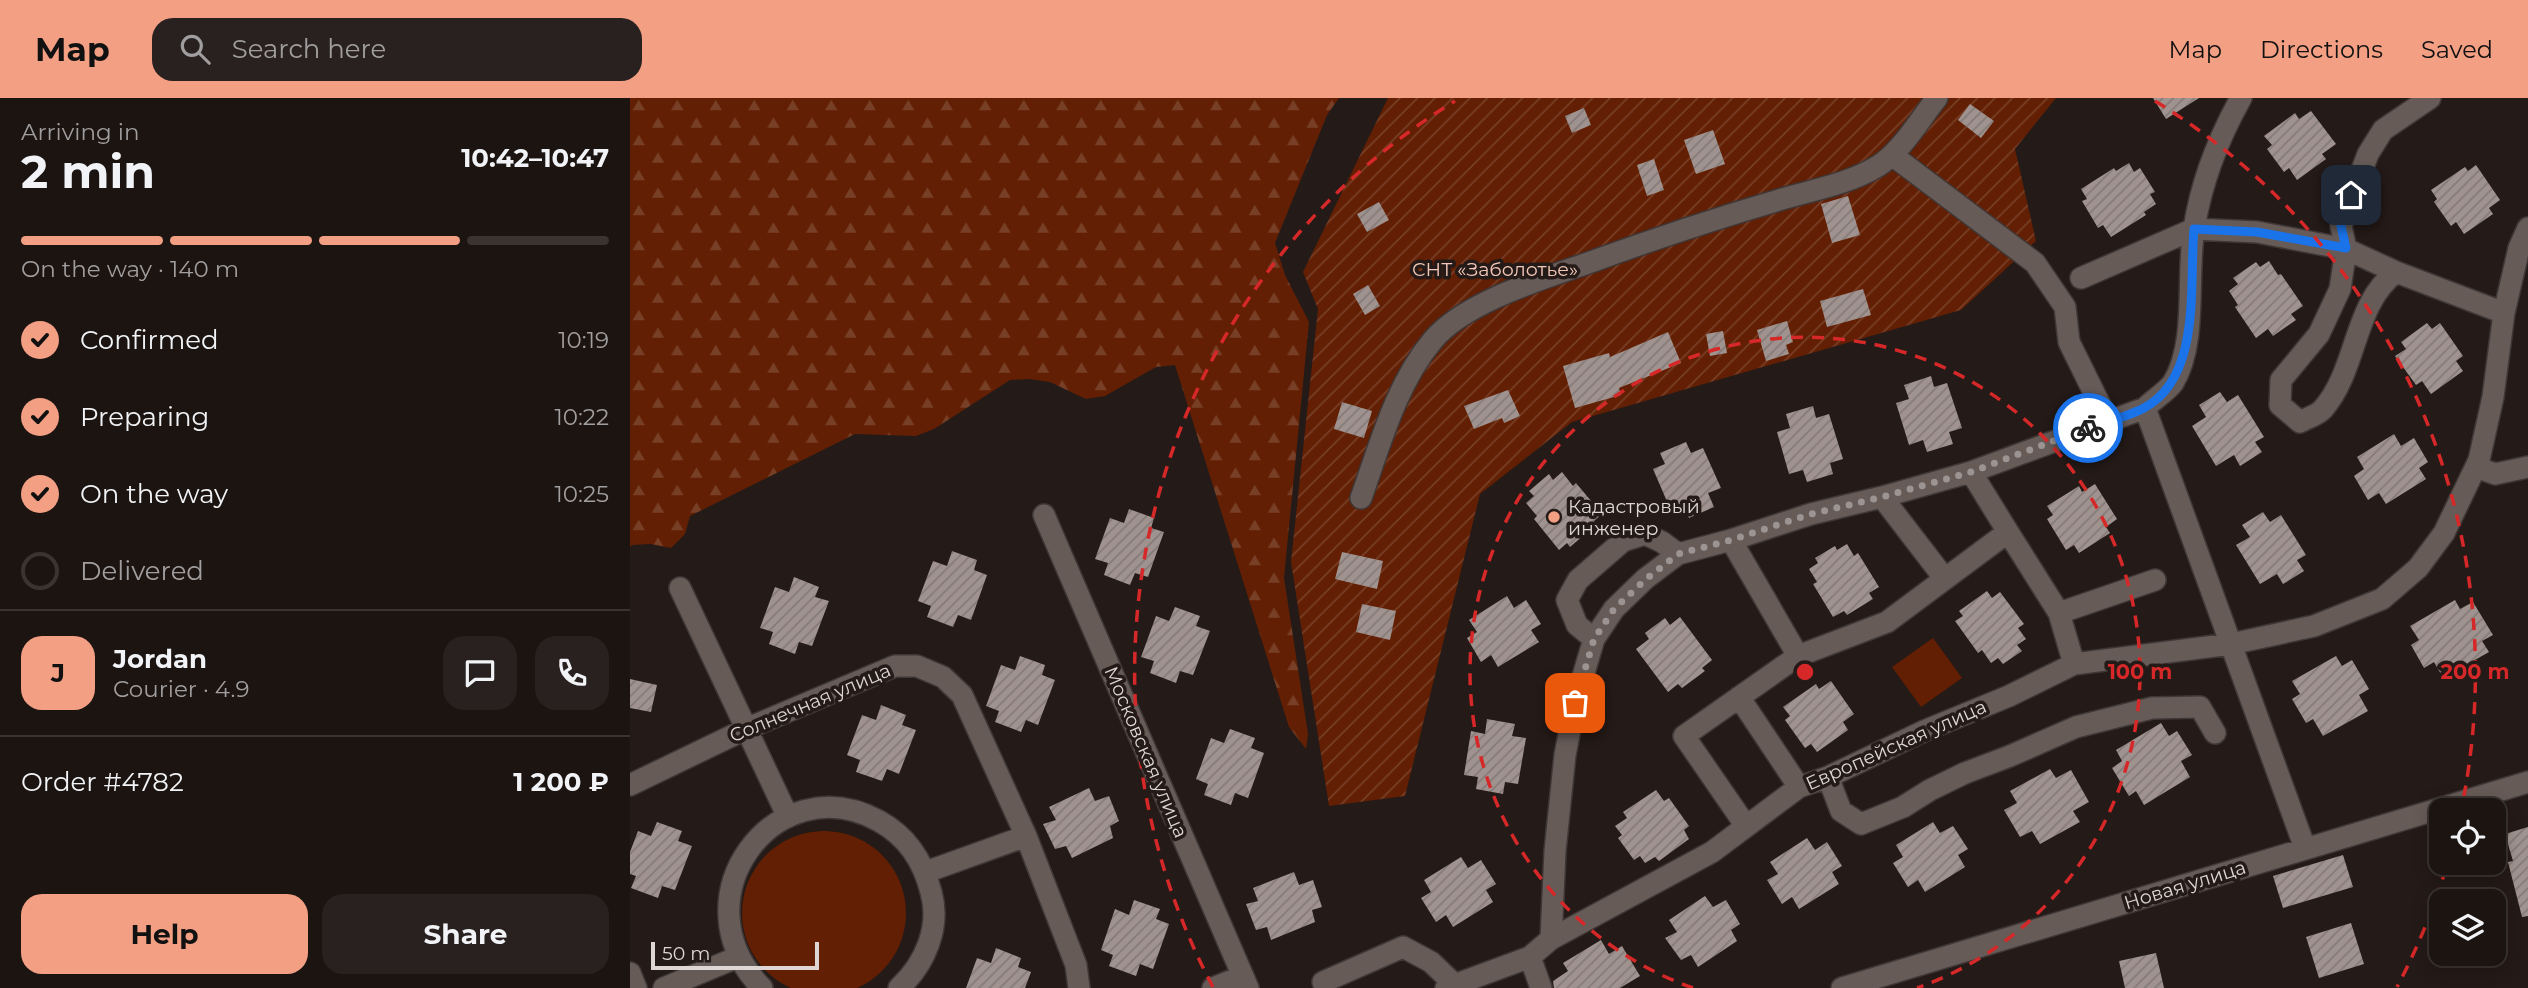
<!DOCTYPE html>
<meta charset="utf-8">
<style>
body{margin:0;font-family:Montserrat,sans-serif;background:#28211f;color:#f1f3f6;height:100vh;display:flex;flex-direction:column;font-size:26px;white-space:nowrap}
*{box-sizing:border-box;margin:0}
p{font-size:23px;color:#a09e9f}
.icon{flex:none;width:38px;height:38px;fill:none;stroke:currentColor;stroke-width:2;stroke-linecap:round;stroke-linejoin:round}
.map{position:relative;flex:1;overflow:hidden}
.panel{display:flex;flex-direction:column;background:#1b1411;width:630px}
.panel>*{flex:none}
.controls{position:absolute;left:1799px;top:700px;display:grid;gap:14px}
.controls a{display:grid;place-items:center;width:77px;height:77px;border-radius:14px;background:#1b1411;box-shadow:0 4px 18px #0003,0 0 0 2px #393331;font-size:35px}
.scale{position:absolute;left:21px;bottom:18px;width:168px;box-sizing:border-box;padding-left:7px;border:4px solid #ddd6d4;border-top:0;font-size:19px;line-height:24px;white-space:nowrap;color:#ddd6d4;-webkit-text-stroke:5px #241a17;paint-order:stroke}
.pin{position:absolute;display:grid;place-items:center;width:60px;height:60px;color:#fff;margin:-30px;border-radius:14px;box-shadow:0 4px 10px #0006}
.courier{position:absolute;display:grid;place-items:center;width:70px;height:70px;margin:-35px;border:5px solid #1a73e8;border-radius:50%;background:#fff;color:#222;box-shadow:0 2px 9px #0007}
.summary em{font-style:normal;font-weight:700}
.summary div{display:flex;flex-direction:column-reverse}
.summary{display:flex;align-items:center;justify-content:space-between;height:119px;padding:0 21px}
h1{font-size:46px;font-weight:700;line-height:52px}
.bar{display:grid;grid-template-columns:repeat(4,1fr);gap:10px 7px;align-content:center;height:84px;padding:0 21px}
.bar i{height:9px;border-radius:5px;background:#393331}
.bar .selected{background:#f39f83}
.bar p{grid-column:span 4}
.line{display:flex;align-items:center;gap:18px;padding:0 21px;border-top:2px solid #393331}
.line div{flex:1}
.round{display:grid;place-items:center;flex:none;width:74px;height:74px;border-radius:21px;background:#28211f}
ol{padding:0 21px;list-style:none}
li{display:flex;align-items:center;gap:21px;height:77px}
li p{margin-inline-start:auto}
li .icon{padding:7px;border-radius:50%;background:#f39f83;color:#111;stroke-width:4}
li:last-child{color:#a09e9f}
li i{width:38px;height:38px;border:4px solid #393331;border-radius:50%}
.action{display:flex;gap:14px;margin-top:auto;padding:14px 21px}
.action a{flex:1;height:80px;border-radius:21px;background:#f39f83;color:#111;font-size:28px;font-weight:700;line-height:80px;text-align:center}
.action a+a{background:#28211f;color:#f1f3f6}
header{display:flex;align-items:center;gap:42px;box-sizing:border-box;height:98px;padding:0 35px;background:#f39f83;color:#111}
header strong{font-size:33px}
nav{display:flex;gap:38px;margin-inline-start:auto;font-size:24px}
.search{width:490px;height:63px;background:#28211f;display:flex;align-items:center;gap:18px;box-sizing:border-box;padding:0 24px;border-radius:21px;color:#a09e9f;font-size:26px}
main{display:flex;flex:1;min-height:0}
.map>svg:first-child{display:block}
</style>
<header>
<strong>Map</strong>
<div class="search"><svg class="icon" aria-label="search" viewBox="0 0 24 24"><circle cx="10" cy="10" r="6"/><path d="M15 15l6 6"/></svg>Search here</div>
<nav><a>Map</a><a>Directions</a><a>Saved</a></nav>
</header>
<main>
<section class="panel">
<div class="summary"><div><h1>2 min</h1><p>Arriving in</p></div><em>10:42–10:47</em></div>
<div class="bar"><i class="selected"></i><i class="selected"></i><i class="selected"></i><i></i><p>On the way · 140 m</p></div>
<ol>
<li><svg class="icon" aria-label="check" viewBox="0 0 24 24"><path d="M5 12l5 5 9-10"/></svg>Confirmed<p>10:19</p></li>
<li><svg class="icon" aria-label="check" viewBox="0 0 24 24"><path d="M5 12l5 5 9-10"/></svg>Preparing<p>10:22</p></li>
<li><svg class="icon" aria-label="check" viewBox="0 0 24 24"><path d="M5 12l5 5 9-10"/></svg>On the way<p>10:25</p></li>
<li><i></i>Delivered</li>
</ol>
<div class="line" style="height:126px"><b class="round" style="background:#f39f83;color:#111">J</b><div><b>Jordan</b><p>Courier · 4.9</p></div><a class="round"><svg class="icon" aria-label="chat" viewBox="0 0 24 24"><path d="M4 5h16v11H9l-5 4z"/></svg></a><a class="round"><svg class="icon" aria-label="phone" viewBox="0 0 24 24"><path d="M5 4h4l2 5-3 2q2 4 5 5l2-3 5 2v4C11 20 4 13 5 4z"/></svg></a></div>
<div class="line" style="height:91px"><div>Order #4782</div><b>1 200 ₽</b></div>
<div class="action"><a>Help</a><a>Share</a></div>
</section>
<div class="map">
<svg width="1898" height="890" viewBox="0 0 1898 890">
<defs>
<pattern id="forest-firs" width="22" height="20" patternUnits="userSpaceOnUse" patternTransform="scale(1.75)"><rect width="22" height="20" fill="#621f03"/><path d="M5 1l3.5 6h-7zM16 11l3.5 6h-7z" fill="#783f27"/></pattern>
<pattern id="garden-furrows" width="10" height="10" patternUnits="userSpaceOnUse" patternTransform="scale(1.75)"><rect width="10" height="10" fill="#621f03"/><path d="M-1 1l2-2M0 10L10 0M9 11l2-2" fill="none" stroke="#783f27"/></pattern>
<pattern id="building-hatch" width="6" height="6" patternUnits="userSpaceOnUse" patternTransform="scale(1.75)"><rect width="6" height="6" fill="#a0938f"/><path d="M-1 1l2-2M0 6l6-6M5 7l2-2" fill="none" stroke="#847a77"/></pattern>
</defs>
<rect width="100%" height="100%" fill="#241a17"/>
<path fill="url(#forest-firs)" d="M 0,0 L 709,0 L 697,17 L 645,145 L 655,177 L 679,224 L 654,480 L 678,636 L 676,651 L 659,629 L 545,267 L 526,269 L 475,298 L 456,301 L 420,284 L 400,281 L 380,282 L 304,331 L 286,338 L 225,336 L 60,418 L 55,436 L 41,450 L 21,446 L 2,447 L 0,449 Z"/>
<path fill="#621f03" d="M 1303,540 L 1332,580 L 1291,609 L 1262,569 Z
M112 815a82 82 0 1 1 164 0a82 82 0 1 1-164 0Z"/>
<path fill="url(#garden-furrows)" d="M 758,0 L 1426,0 L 1385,51 L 1406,143 L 1331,212 L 942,324 L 850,396 L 775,698 L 699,708 L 661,464 L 688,211 L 673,174 Z"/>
<path fill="url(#building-hatch)" d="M 1523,0 L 1569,0 L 1536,21 Z
M 1340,6 L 1364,23 L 1351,40 L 1328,22 Z
M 954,10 L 961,27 L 942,35 L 935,18 Z
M 1681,13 L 1706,46 L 1692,56 L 1696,61 L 1667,82 L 1659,70 L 1654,74 L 1637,51 L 1642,47 L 1634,38 L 1665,15 L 1669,21 Z
M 1083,32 L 1095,66 L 1066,76 L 1054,42 Z
M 1024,61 L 1034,92 L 1017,98 L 1007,67 Z
M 1499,65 L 1504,74 L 1510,70 L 1525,94 L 1520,96 L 1526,106 L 1514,114 L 1516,117 L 1481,139 L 1473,127 L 1468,130 L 1452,103 L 1457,101 L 1451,91 L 1484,70 L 1486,73 Z
M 1846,67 L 1870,102 L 1859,110 L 1863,116 L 1834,136 L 1826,124 L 1821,128 L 1804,104 L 1807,101 L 1801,92 L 1835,69 L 1838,73 Z
M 1218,98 L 1230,137 L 1202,145 L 1191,106 Z
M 749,104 L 759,122 L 737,134 L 727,116 Z
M 1639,163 L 1648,177 L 1651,176 L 1673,208 L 1661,216 L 1666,222 L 1643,238 L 1638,231 L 1626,240 L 1605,209 L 1608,207 L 1599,193 L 1608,186 L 1603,180 L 1626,164 L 1630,169 Z
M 738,187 L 750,208 L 735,217 L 723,196 Z
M 1233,191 L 1241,217 L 1197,229 L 1190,203 Z
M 1157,223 L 1163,244 L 1156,247 L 1159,256 L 1136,263 L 1127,232 Z
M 1797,225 L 1802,231 L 1810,225 L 1833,258 L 1826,263 L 1833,273 L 1801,296 L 1792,283 L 1786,287 L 1765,258 L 1776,251 L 1771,244 Z
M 1093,233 L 1097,255 L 1080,258 L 1076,236 Z
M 1038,234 L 1051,265 L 989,290 L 991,297 L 945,310 L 933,268 L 979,255 L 980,259 Z
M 1301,278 L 1304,289 L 1317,285 L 1332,330 L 1319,334 L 1323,346 L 1297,354 L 1293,342 L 1279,347 L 1266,305 L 1279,301 L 1274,287 Z
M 878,292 L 890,318 L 874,325 L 872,320 L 844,331 L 834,308 Z
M 1590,294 L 1597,304 L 1608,297 L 1634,339 L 1625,344 L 1632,354 L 1610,368 L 1604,357 L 1586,368 L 1562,328 L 1576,319 L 1569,307 Z
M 712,304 L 742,313 L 734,340 L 704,331 Z
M 1183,308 L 1186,320 L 1199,316 L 1213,361 L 1200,365 L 1203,376 L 1177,384 L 1173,372 L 1159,376 L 1147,334 L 1160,330 L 1156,316 Z
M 1764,336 L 1771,348 L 1784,340 L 1798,364 L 1789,370 L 1796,381 L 1756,406 L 1749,395 L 1738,402 L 1724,378 L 1734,371 L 1727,359 Z
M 1056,344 L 1061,355 L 1073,350 L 1091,390 L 1078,395 L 1084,409 L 1059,420 L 1054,409 L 1042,415 L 1023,371 L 1035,366 L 1030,355 Z
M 932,374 L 943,388 L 946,385 L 972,416 L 964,423 L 967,426 L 940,449 L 937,445 L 929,452 L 904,421 L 907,418 L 896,405 L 904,398 L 899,393 L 919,376 L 923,382 Z
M 1465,386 L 1487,421 L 1476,429 L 1480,435 L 1449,455 L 1444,447 L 1436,452 L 1417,421 L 1423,417 L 1417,408 L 1449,388 L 1452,394 Z
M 499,411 L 524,420 L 521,430 L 534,434 L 518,479 L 505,475 L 500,487 L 474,477 L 478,465 L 465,461 L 480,420 L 494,425 Z
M 1633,414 L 1640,424 L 1651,417 L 1676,457 L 1667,462 L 1674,473 L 1653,486 L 1647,476 L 1630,486 L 1606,447 L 1620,439 L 1612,427 Z
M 1217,446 L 1224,458 L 1228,455 L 1249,489 L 1239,495 L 1243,501 L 1217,517 L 1214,513 L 1203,519 L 1183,486 L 1187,484 L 1179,471 L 1188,465 L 1185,460 L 1205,448 L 1207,452 Z
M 322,453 L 347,462 L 344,472 L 357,477 L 341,522 L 328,517 L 323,529 L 297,519 L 301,508 L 288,503 L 303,463 L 317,468 Z
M 712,454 L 753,463 L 747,491 L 705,481 Z
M 164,479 L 189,489 L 185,499 L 199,503 L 182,548 L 169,544 L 165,556 L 139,546 L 143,534 L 130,530 L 145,489 L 159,494 Z
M 1357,493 L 1362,500 L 1370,494 L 1394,526 L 1388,530 L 1396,541 L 1387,547 L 1392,553 L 1373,566 L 1368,560 L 1361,565 L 1352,552 L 1348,555 L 1325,523 L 1333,518 L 1329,513 Z
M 877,498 L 884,510 L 896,502 L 911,526 L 901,532 L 909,544 L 868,569 L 861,557 L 851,564 L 837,540 L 847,534 L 839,522 Z
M 1825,502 L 1830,511 L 1843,504 L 1863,537 L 1852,543 L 1859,554 L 1813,580 L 1804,564 L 1794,570 L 1781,547 L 1789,542 L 1780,528 Z
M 732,506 L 766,513 L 760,542 L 726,534 Z
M 545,509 L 570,518 L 566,528 L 580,533 L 563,577 L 550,573 L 546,585 L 520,575 L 524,563 L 511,559 L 526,518 L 539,523 Z
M 1050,519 L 1082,562 L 1072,570 L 1075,573 L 1052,590 L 1048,586 L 1038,594 L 1006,551 L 1019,541 L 1015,535 L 1035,520 L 1040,527 Z
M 390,558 L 415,567 L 412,577 L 425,582 L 408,627 L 396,622 L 391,634 L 365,624 L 369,613 L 356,608 L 371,567 L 385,572 Z
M 1706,558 L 1712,568 L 1722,562 L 1739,591 L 1729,597 L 1738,613 L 1693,638 L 1683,621 L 1676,625 L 1662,601 L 1670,596 L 1662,583 Z
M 0,581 L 27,587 L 21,614 L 0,610 Z
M 1201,583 L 1224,616 L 1213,624 L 1218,632 L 1187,654 L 1181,646 L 1175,650 L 1155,622 L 1160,618 L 1153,609 L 1186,586 L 1189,591 Z
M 251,607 L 276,617 L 272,627 L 286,632 L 269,676 L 257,671 L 252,683 L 226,674 L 230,662 L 217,657 L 232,617 L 246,622 Z
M 857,621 L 885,626 L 882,638 L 896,640 L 888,686 L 875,684 L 873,696 L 846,691 L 848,679 L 834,677 L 841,633 L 855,636 Z
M 1531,625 L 1539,638 L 1547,633 L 1562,657 L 1551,663 L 1560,679 L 1514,707 L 1506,693 L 1499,698 L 1482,670 L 1492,663 L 1486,652 Z
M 600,631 L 625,640 L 621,650 L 634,655 L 618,700 L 605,695 L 601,707 L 574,697 L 578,686 L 566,681 L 581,640 L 594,645 Z
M 1420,671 L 1426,680 L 1441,672 L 1459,704 L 1443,713 L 1450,724 L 1410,746 L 1402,733 L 1390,739 L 1374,712 L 1387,705 L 1380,693 Z
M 459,690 L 465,703 L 479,698 L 489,723 L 480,728 L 483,740 L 442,760 L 436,748 L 425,751 L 413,726 L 426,722 L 419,709 Z
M 1026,692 L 1034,703 L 1039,700 L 1059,728 L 1054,732 L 1059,741 L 1029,763 L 1025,759 L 1015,765 L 1010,758 L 1004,762 L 988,740 L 992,737 L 985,728 L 997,720 L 993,714 Z
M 27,724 L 52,733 L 48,743 L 62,748 L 45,792 L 32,788 L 28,800 L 1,790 L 6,778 L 0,776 L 0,754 L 8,733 L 21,738 Z
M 1303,724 L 1310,735 L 1323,728 L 1338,751 L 1328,757 L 1335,769 L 1295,794 L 1288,782 L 1278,789 L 1263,765 L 1273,759 L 1266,747 Z
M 1898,729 L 1898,818 L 1892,819 L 1878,764 L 1883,763 L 1875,736 Z
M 1177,740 L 1185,752 L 1197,744 L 1212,768 L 1202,774 L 1209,786 L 1169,811 L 1162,799 L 1152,806 L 1137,782 L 1148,776 L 1140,764 Z
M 1713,757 L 1723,789 L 1653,810 L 1643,778 Z
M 831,759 L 838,770 L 851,762 L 866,786 L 856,792 L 863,804 L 823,829 L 816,817 L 806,824 L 791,800 L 801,794 L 794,782 Z
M 664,774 L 669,787 L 683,782 L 692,809 L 682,812 L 685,824 L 641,842 L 637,829 L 626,832 L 616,806 L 628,803 L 623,790 Z
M 1075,798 L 1083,809 L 1096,802 L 1110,826 L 1101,832 L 1107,843 L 1068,869 L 1061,857 L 1051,862 L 1035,840 L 1047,834 L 1039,822 Z
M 504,802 L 530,811 L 526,821 L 539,826 L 523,871 L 510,866 L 506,878 L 479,868 L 483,857 L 471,852 L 485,811 L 499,817 Z
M 1721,825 L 1734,866 L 1689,880 L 1676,839 Z
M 971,842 L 979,856 L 992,848 L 1010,878 L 990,890 L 924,890 L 923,883 L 938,873 L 933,865 Z
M 366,850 L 391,860 L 388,869 L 401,874 L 395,890 L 336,890 L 347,860 L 361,865 Z
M 1526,855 L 1534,890 L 1495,890 L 1489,863 Z"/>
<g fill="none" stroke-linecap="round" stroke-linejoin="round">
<defs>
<path id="minor" d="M 1611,0 C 1588,41 1571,85 1564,131 C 1556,177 1568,244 1543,285 C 1536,294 1523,302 1515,310 L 1675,750
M 1262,57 L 1405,165 L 1435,209 L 1439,244 L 1478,323
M 1766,174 C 1723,206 1728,271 1693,311 C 1688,317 1677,320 1670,324 L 1650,307 L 1651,282 L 1689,236 L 1710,191 L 1716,151 L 1711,128 L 1738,56 L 1753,32 L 1800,0
M 1451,180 L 1564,131 L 1627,134 L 1716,151 L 1766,174 L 1874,215
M 1846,369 L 1865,376 L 1898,369
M 1341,374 L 1378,434
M 1252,399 L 1315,481
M 731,400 C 750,347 766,286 803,242 C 835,204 912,181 958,165 C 1021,142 1084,121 1149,102 C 1182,92 1219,86 1248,68 C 1271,54 1290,21 1307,0
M 414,417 L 618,890
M 1101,442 L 1168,558
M 50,490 L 158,719
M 1429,515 L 1525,482
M 964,541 L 947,527 L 937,502 L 948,482 L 993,443 L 1015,436 L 1032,444 L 1048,456
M 1109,599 L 1169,689
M 1198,679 L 1211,713 L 1231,726 L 1273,709 L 1300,692 L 1335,675 L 1380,658 L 1446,629 L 1522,610 L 1570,609 L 1585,635
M 0,687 L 116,631 L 265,568 L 287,568 L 313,579 L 332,597 L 396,738 L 446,867 L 449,890
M 1116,728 L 1054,638 L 1168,558 L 1257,524 L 1378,434 L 1429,515 L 1444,566
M 296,774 L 396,738
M 921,841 L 925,753 L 935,657 L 945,605 L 964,541 L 984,511 L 1015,481 L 1048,456 L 1101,442 L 1181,416 L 1252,399 L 1341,374 L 1515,310
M 900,859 L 911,890
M 0,875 L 6,890
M 693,884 L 773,849 L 801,864 L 825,887
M 34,890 L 108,859
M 132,890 C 45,801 145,666 249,723 C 278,739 293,763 301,794 C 311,829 295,866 269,890
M 583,890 L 613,878
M 816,890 L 900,859 L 921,841 L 1082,754 L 1169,689 L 1198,679 L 1294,633 L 1379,598 L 1444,566 L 1601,546 L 1684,528 L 1752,501 L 1788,470 L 1814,435 L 1849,362 L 1863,299 L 1874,215 L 1889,150 L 1898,130
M 1212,890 L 1898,684"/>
</defs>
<use href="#minor" stroke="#3f3736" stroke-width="24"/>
<use href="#minor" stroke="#665b57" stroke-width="21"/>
</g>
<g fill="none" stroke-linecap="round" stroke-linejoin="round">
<path stroke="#9c9492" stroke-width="7" stroke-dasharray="0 12.6" d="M 945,605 L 964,541 L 984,511 L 1016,481 L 1048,456 L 1101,442 L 1181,416 L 1252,399 L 1341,374 L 1458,330"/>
<path stroke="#1a73e8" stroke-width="9" d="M 1458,330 C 1476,324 1497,319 1514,310 C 1572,279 1559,187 1564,131 L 1627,134 L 1716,150 L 1711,128 L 1721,97"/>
</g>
<g fill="none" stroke="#d62828" stroke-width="3.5" stroke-dasharray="12 9">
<path d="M1063 890A335 335 0 1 1 1287 890"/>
<path d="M1816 770A670 670 0 0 1 1767 889M583 889A670 670 0 0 1 825 3M1525 3A670 670 0 0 1 1832 708"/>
</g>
<circle fill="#f39f83" stroke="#241a17" stroke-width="2.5" cx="924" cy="419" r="7"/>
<g text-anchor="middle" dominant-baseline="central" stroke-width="7" stroke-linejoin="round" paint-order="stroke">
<g font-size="19" fill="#f4c8b9" stroke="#241a17">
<text x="865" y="171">СНТ «Заболотье»</text>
</g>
<g font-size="19" fill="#ddd6d4" stroke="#241a17" text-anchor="start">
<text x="938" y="408">Кадастровый<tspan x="938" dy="22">инженер</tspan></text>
</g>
<g font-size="19" fill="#ddd6d4" stroke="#241a17">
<text transform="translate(180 605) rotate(-23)">Солнечная улица</text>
<text transform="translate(1266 647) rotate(-24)">Европейская улица</text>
<text transform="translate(516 654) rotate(67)">Московская улица</text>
<text transform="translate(1555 787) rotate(-17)">Новая улица</text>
</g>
</g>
<circle cx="1175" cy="574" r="10" fill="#d62828" stroke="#241a17" stroke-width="3.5"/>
<g font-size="21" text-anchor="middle" font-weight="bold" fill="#d62828" stroke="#241a17" stroke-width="7" stroke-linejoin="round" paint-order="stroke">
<text x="1510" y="581">100 m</text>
<text x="1845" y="581">200 m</text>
</g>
</svg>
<div class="controls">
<a><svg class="icon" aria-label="locate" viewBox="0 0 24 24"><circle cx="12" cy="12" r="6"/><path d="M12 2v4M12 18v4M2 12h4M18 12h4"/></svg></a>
<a><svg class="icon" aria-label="layers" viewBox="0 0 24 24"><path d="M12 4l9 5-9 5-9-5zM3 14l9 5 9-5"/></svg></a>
</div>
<div class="scale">50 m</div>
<div class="pin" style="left:945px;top:605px;background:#ea580c"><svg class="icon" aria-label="bag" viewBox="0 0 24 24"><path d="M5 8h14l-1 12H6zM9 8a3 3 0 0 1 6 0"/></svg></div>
<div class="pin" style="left:1721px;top:97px;background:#1f2937"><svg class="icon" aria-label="home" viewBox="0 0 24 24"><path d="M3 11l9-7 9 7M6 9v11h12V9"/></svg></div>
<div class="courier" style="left:1458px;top:330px"><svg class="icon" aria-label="bike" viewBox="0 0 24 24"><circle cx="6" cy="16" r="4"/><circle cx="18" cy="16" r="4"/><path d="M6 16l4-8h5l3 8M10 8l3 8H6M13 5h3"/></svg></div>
</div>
</main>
